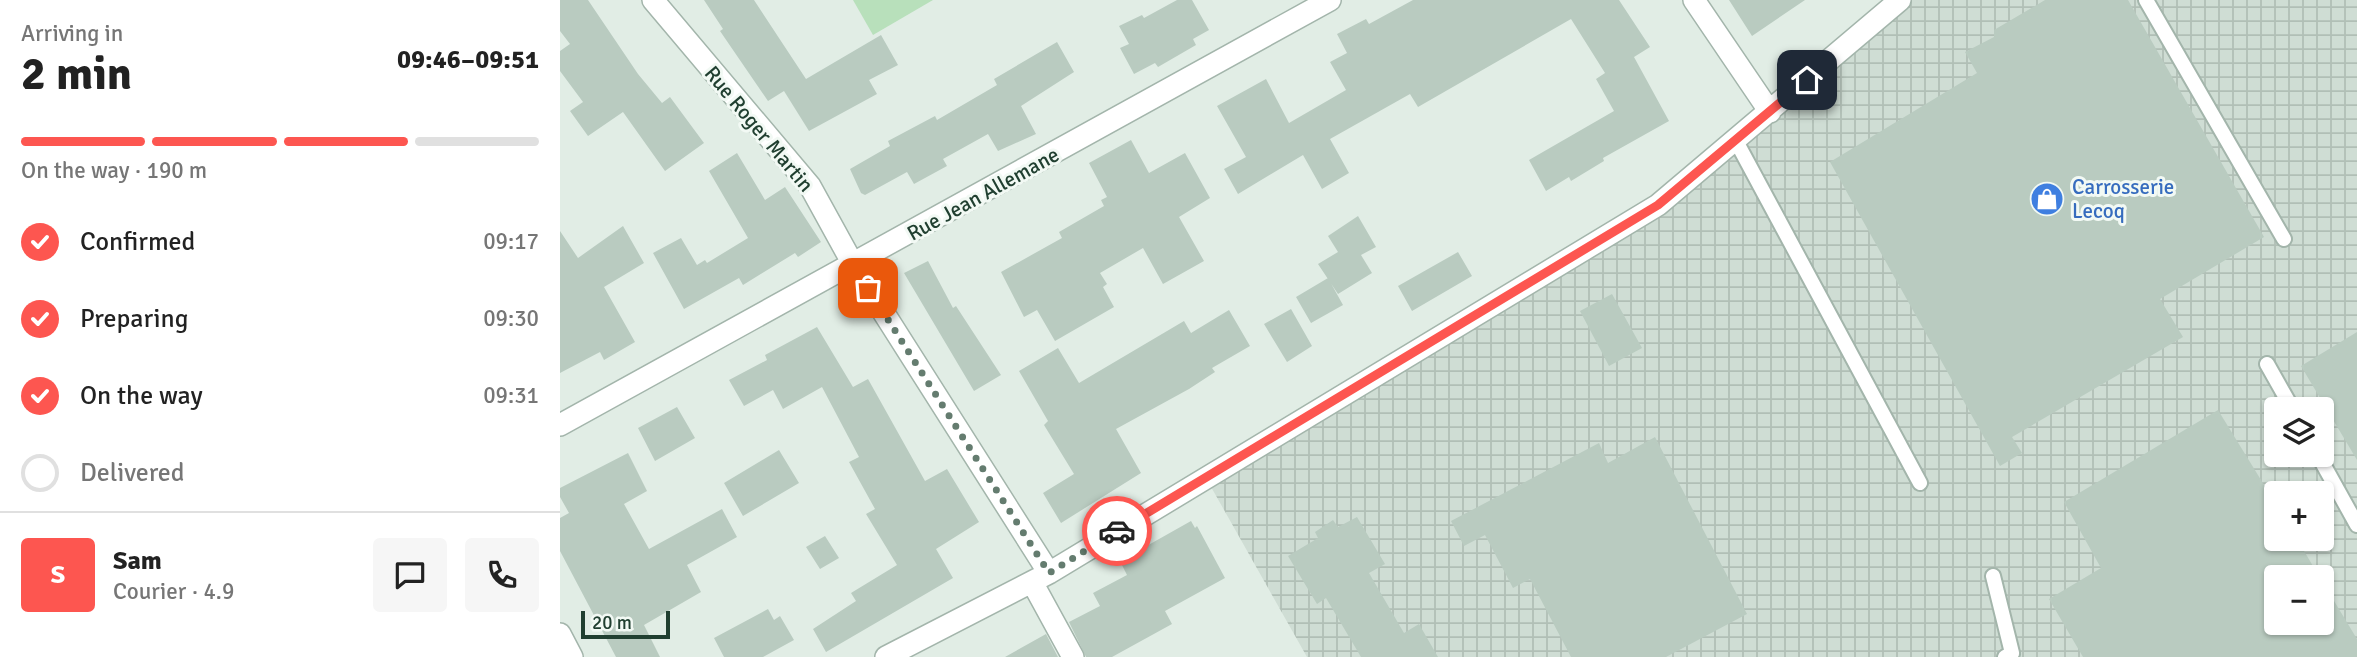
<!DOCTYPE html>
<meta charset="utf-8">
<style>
body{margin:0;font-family:Signika,sans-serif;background:#f6f6f6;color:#222;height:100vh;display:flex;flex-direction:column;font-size:26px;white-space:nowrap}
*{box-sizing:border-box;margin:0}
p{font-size:23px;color:#767676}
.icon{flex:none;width:38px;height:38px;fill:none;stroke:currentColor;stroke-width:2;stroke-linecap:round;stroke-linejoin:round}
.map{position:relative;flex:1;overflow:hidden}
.details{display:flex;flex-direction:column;background:#fff;width:560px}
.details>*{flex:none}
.tools{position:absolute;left:1704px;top:397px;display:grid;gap:14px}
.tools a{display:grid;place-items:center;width:70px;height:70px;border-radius:7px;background:#fff;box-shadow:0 2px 5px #0004;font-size:35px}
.scale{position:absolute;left:21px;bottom:18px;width:89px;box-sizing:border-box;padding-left:7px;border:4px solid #203f30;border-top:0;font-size:19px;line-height:24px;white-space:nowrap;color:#203f30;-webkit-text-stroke:5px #f2f9f4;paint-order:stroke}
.pin{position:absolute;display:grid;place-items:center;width:60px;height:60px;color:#fff;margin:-30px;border-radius:14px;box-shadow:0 4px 10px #0006}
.courier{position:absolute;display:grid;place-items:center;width:70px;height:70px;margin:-35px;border:5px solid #fd5650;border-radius:50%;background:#fff;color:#222;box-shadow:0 2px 9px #0007}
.overview em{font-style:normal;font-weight:700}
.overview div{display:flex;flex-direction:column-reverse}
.overview{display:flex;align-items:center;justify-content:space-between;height:119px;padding:0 21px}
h1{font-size:46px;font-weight:700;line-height:52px}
.bar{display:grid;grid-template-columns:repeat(4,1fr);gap:10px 7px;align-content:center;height:84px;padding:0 21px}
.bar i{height:9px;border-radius:5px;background:#e0e0e0}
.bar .on{background:#fd5650}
.bar p{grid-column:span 4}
.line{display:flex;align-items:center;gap:18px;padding:0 21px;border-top:2px solid #e0e0e0}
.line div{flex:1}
.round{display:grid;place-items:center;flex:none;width:74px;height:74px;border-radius:7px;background:#f6f6f6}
ol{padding:0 21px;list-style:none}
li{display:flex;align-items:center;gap:21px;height:77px}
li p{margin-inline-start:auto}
li .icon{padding:7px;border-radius:50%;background:#fd5650;color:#fff;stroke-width:4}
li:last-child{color:#767676}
li i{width:38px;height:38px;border:4px solid #e0e0e0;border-radius:50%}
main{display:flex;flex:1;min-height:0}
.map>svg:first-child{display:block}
</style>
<main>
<section class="details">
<div class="overview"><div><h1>2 min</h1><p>Arriving in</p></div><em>09:46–09:51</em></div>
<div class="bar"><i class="on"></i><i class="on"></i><i class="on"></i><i></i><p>On the way · 190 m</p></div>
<ol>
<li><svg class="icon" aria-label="check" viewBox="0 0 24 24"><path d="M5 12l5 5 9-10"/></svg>Confirmed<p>09:17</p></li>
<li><svg class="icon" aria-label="check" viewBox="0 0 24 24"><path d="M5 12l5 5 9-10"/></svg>Preparing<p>09:30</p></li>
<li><svg class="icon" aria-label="check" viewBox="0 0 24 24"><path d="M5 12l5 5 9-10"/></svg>On the way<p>09:31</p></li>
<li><i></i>Delivered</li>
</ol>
<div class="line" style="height:126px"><b class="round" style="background:#fd5650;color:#fff">S</b><div><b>Sam</b><p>Courier · 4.9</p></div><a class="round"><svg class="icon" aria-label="chat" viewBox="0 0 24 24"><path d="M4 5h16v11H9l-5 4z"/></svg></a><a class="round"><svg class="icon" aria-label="phone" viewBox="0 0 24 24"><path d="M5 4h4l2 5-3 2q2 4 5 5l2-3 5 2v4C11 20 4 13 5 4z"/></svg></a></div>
</section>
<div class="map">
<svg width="1797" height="657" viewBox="0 0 1797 657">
<defs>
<pattern id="industrial-grid" width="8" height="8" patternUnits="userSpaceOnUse" patternTransform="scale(1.75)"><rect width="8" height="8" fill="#cfddd4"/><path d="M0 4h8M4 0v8" fill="none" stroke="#b1bfb6"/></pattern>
</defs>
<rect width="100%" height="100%" fill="#e1ede5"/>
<path fill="url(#industrial-grid)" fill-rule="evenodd" d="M 1344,0 L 1797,0 L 1797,657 L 747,657 L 646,478 L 1098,205 ZM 1717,410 L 1762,410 L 1762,455 L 1717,455 ZM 1717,494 L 1762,494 L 1762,539 L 1717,539 ZM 1717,578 L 1762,578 L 1762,623 L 1717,623 Z"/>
<path fill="#b8e0bb" d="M 293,0 L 373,0 L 313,35 Z"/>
<path fill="#b9cbc0" d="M 0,0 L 28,0 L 78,74 L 102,103 L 110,97 L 144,143 L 105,171 L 63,112 L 28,136 L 10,111 L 23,102 L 0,71 L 0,51 L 10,44 L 0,31 Z
M 144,0 L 194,0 L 246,79 L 321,35 L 338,65 L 309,80 L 317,94 L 249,131 L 224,91 L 208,101 L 160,31 L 163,29 Z
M 617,0 L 632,0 L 649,30 L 633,39 L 636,45 L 598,67 L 595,63 L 574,74 L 560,48 L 569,44 L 559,26 L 582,15 L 584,18 Z
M 853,0 L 1059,0 L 1090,47 L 1074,57 L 1109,121 L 1043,158 L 1044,161 L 1011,181 L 1009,177 L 986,191 L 969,160 L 1054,111 L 1036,79 L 1045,73 L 1011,19 L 858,107 L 850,94 L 770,139 L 789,173 L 762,189 L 743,155 L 678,194 L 664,169 L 686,157 L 657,106 L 706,79 L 729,123 L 786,90 L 770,62 L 787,53 L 777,34 L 806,19 L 809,24 Z
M 1169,0 L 1245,0 L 1192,36 Z
M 1485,0 L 1568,0 L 1704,237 L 1600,299 L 1623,337 L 1452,437 L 1462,453 L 1440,466 L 1270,162 L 1417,73 L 1405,52 L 1434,37 L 1434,30 Z
M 497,42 L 514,72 L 461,106 L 476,134 L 438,151 L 428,134 L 383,159 L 387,166 L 354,184 L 347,172 L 305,195 L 301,193 L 290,169 L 330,146 L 328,141 L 375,116 L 377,120 L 437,85 L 434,79 Z
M 571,140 L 589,173 L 625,153 L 650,198 L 619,217 L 644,261 L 603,284 L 583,248 L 540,273 L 547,284 L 543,287 L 554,307 L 495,341 L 477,310 L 464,317 L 441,272 L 502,238 L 499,232 L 544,206 L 541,200 L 547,197 L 529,163 Z
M 177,153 L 205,200 L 225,187 L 261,242 L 238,257 L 235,253 L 183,285 L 179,278 L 124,309 L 93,253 L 121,238 L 137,265 L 145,260 L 147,263 L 188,238 L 149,171 Z
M 798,216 L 816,247 L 801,255 L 812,273 L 778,294 L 758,264 L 778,252 L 768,236 Z
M 63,226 L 84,263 L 44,287 L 75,342 L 44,360 L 40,352 L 0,373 L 0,231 L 18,258 Z
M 898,252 L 912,276 L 852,311 L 838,286 Z
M 368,261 L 393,308 L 396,306 L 441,375 L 414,391 L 344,273 Z
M 768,278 L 783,305 L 751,323 L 736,297 Z
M 1052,294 L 1082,348 L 1049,366 L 1020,311 Z
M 731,309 L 752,346 L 727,362 L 704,324 Z
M 669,310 L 690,346 L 652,368 L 655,372 L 629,389 L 556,429 L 581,473 L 501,523 L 483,493 L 514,474 L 484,425 L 488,421 L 459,371 L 498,348 L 519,383 L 624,321 L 631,333 Z
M 257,327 L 293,387 L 308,379 L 365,481 L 387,469 L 419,522 L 376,549 L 393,578 L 266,652 L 253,629 L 296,601 L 291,593 L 337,565 L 306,514 L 315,509 L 289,462 L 299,457 L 262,387 L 223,409 L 213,390 L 184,406 L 169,380 L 207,360 L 205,355 Z
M 1797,332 L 1797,460 L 1741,366 Z
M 117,407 L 135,438 L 95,461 L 78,428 Z
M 1658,410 L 1717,506 L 1717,539 L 1737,539 L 1760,578 L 1717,578 L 1717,623 L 1762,623 L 1762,581 L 1797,639 L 1797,657 L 1523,657 L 1489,599 L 1541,568 L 1504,502 Z
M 1095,437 L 1187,614 L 1106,657 L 1011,657 L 970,579 L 953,588 L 925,535 L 904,546 L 891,521 L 1039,443 L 1048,463 Z
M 219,450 L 239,483 L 183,516 L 164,483 Z
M 68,453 L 87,491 L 64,504 L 89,549 L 162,509 L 177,537 L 127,565 L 141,592 L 84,625 L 100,657 L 56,657 L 0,551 L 0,518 L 9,513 L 0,497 L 0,488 Z
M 797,517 L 825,564 L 809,573 L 844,633 L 859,624 L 878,657 L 801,657 L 766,598 L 757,604 L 728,556 L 758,538 L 755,532 L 773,520 L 778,527 Z
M 631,521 L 635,528 L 637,526 L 665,578 L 605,611 L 612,624 L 552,657 L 526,657 L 509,622 L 540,606 L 533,593 L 567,575 L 560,561 Z
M 265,536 L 279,558 L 260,569 L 246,547 Z
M 208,609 L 214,620 L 220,616 L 234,640 L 203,657 L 164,657 L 154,638 Z
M 486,634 L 498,657 L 445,657 Z"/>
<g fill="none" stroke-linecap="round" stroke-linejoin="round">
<defs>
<path id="service" d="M 1586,0 L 1724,239
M 1176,141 L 1360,483
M 1707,364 L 1733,410
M 1758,455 L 1797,525
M 1433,576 L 1452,653 L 1445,657"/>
<path id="minor" d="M 93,0 L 250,186 L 294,266 L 489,573
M 1134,0 L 1210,112
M 0,425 L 770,0
M 472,582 L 513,657
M 0,634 L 12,657
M 326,657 L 489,573 L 1098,205 L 1340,0"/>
</defs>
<use href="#service" stroke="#a3b5ab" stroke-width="18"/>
<use href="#minor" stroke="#a3b5ab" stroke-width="24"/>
<use href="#service" stroke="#fff" stroke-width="14"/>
<use href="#minor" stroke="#fff" stroke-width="21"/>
</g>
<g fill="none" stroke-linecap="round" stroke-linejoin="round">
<path stroke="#647c6f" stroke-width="7" stroke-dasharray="0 12.6" d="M 308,288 L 489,573 L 557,531"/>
<path stroke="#fd5650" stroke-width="9" d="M 557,531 L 1098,205 L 1247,80"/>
</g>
<defs>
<symbol id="shop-disc" viewBox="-11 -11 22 22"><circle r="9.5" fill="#3f7fe0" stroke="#f2f9f4"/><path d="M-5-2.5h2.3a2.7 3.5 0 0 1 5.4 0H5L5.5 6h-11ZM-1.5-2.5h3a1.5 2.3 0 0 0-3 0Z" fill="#fff"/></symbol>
</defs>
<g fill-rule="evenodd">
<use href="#shop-disc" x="1468" y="180" width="38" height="38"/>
</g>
<g text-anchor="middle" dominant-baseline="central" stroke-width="6" stroke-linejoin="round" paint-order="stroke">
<g font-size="21" fill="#203f30" stroke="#f2f9f4">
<text transform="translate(199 129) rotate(50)">Rue Roger Martin</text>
<text transform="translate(423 194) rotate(-29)">Rue Jean Allemane</text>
</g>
<g font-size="21" fill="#366cbe" stroke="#f2f9f4" text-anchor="start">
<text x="1512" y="187">Carrosserie<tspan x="1512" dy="24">Lecoq</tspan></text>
</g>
</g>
</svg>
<div class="tools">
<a><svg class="icon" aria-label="layers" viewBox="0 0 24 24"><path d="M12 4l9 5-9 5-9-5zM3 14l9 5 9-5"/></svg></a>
<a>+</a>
<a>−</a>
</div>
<div class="scale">20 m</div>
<div class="pin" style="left:308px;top:288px;background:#ea580c"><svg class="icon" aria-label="bag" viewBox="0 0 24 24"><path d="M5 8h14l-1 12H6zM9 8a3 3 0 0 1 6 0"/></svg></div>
<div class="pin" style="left:1247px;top:80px;background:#1f2937"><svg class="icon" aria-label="home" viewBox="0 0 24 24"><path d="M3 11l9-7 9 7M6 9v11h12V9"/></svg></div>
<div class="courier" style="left:557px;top:531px"><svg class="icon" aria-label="car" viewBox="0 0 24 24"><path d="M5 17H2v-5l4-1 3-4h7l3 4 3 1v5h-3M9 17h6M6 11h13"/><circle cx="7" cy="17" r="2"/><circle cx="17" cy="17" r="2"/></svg></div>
</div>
</main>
